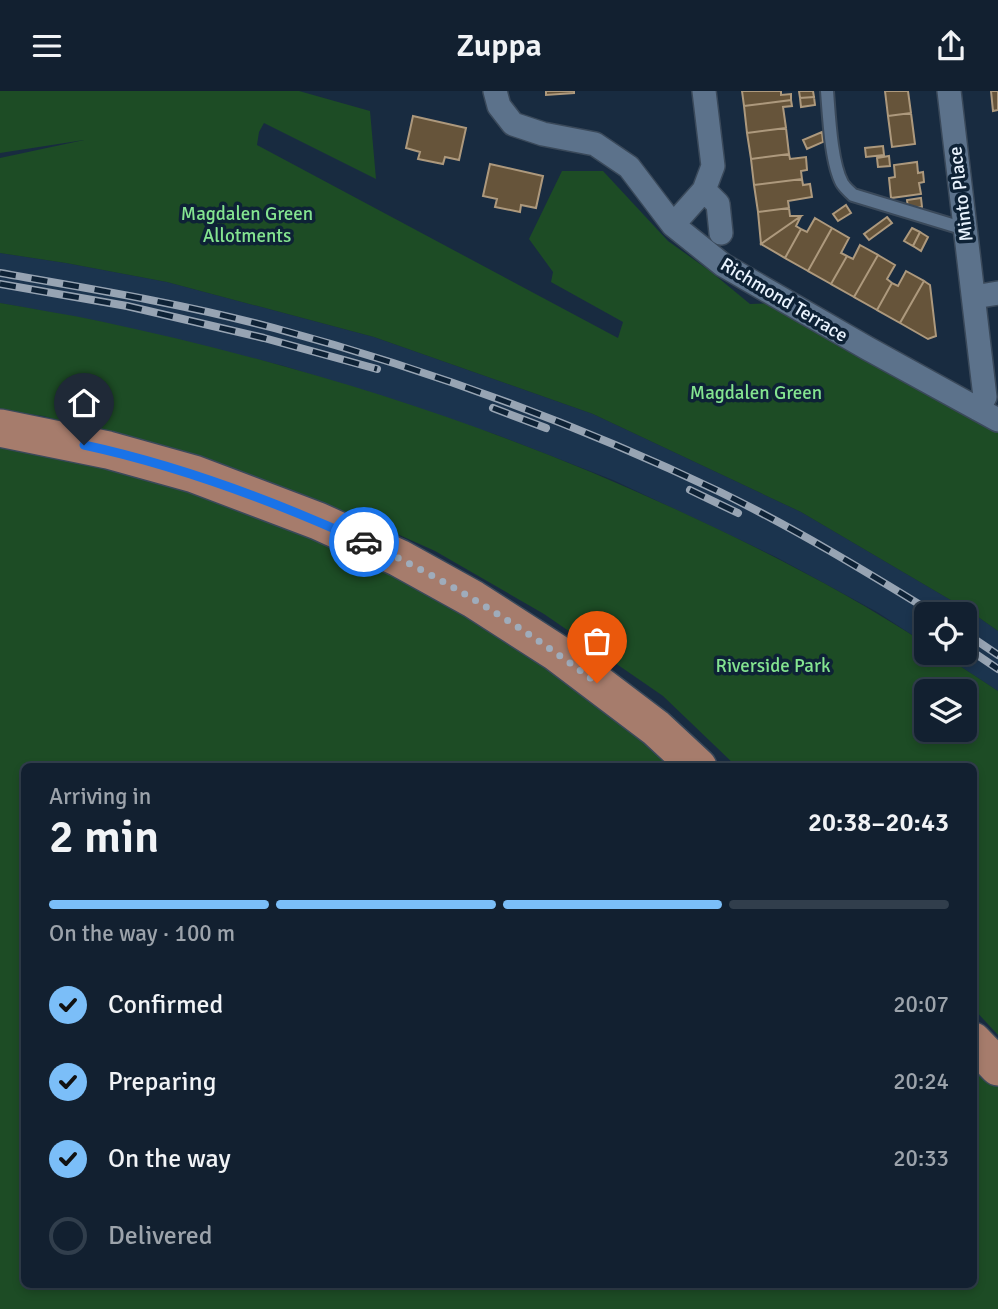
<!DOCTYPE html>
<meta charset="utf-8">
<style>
body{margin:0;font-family:Signika,sans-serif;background:#1b2838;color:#f1f3f6;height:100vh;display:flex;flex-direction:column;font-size:26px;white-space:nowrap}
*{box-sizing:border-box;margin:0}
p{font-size:23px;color:#9ca3ab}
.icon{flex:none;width:38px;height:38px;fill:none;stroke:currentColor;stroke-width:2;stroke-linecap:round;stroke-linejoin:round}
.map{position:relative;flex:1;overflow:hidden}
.panel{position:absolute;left:21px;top:672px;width:956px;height:525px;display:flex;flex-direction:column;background:#122030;border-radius:10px;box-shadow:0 4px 10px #0003,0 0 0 2px #313e4c}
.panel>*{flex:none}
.controls{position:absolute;left:914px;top:511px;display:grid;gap:14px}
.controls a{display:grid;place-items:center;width:63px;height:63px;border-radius:10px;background:#122030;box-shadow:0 4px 10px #0003,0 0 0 2px #313e4c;font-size:35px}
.pin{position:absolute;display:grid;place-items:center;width:60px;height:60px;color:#fff;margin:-72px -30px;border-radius:50% 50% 50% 0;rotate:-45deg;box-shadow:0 0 7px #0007}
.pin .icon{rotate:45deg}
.courier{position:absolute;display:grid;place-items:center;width:70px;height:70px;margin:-35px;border:5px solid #1a73e8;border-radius:50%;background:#fff;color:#222;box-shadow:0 2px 9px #0007}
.overview em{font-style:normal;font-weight:600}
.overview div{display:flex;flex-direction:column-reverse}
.overview{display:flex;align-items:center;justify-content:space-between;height:119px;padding:0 28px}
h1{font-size:46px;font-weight:600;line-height:52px}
.bar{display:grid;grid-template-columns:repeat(4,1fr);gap:10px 7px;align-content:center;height:84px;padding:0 28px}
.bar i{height:9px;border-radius:5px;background:#313e4c}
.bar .active{background:#7bbef8}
.bar p{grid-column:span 4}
ol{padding:0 28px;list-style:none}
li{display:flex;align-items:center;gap:21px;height:77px}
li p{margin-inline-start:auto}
li .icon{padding:7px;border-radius:50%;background:#7bbef8;color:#111;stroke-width:4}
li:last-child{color:#9ca3ab}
li i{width:38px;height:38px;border:4px solid #313e4c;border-radius:50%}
header{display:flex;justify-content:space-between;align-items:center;height:91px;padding:0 28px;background:#122030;font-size:32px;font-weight:600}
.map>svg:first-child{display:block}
</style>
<header><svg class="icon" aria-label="menu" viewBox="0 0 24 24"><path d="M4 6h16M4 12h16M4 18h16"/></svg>Zuppa<svg class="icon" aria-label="share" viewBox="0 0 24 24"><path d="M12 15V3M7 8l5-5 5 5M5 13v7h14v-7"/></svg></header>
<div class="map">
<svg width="998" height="1218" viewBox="0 0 998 1218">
<rect width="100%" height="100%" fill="#182b40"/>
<path fill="#1b344e" d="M 0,162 L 66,172 L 167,191 L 374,246 L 593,323 L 801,421 L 971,521 L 998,540 L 998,600 L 940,562 L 964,562 L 964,523 L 926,523 L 926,553 L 877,521 L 776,466 L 613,389 L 497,344 L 284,275 L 97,230 L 0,212 Z"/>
<path fill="#1d4c25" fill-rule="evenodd" d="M 0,0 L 299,0 L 370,20 L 376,88 L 264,32 L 259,41 L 257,54 L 618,247 L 623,231 L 551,191 L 553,181 L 529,148 L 562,80 L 603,80 L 668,150 L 710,180 L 750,213 L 779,212 L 998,335 L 998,540 L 971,521 L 801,421 L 593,323 L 374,246 L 167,191 L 66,172 L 0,162 L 0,67 L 84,49 L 0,62 Z
M 0,212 C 33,218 66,223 99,230 C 297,272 491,333 675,418 C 762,458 846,501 926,553 L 926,562 L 940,562 L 998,600 L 998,944 L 973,917 L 973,676 L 736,675 L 663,605 L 544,523 L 435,460 L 357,425 L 173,360 L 43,325 L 0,319 ZM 926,600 L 964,600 L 964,639 L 926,639 Z
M 0,350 L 173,390 L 409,487 L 548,573 L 676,675 L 24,676 L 24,1194 L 973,1194 L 973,969 L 998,993 L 998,1218 L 0,1218 Z"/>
<path fill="#66543a" stroke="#ad997d" stroke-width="2" d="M 546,0 L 574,0 L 574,2 L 546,4 Z
M 742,0 L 781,0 L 781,4 L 791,3 L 791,9 L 744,15 Z
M 799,0 L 813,0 L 814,6 L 800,7 Z
M 885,0 L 908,0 L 911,22 L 888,25 Z
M 991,0 L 998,0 L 998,19 L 993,20 Z
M 814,6 L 815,14 L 801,16 L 800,7 Z
M 791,9 L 792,15 L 783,16 L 786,37 L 747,42 L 744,15 Z
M 911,22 L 915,53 L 892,56 L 888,25 Z
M 413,25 L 466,37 L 459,69 L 445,66 L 443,73 L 418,68 L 420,61 L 406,57 Z
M 786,37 L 789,63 L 751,68 L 747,42 Z
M 822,41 L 823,51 L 807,58 L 803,49 Z
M 883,55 L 884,64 L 866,66 L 865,57 Z
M 789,63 L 790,68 L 806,66 L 807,79 L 801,80 L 802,88 L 754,94 L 751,68 Z
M 889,65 L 890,75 L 878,76 L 877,67 Z
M 917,71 L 918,82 L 923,81 L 924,91 L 919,92 L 921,103 L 891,107 L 889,87 L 895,86 L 894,74 Z
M 490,73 L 543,85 L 536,117 L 521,114 L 520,121 L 495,116 L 497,108 L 483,105 Z
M 802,88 L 803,94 L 810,93 L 812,106 L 788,110 L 789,117 L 758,121 L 754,94 Z
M 921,107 L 922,116 L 908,118 L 907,109 Z
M 846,114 L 851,122 L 838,130 L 833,123 Z
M 789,117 L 790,125 L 801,125 L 761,153 L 758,121 Z
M 801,125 L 796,135 L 801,138 L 785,167 L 761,153 Z
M 887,126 L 892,132 L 869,149 L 864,143 Z
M 815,127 L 832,137 L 808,180 L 785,167 L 801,138 L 807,141 Z
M 832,137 L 849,147 L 841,162 L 847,165 L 831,193 L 808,180 Z
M 912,137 L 920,141 L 913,155 L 904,150 Z
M 920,141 L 928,146 L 921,160 L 913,155 Z
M 860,154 L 878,164 L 854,206 L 831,193 L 847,165 L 853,168 Z
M 878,164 L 895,174 L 887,188 L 892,192 L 877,219 L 854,206 Z
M 906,180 L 924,190 L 900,232 L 877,219 L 892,192 L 898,195 Z
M 924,190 L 930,194 L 936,245 L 928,248 L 900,232 Z"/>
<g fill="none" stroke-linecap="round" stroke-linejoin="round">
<defs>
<path id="lane" d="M 827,0 C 829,25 831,72 842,92 C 845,97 849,100 853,104 L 965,138"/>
<path id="street" d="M 495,0 L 499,15 L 513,33 L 543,43 L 595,53 L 629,76 L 673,134 L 723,174 L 867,257 L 998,329
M 949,0 L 985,306 L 978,318
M 704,99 L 718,113 L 721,142
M 673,134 L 704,99 L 713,75 L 704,0
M 974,206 L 998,202"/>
<path id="primary" d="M 0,337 L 108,359 L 194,383 L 318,430 L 399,467 L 473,508 L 557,562 L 656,637 L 698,676
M 973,950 L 998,976"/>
</defs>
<use href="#lane" stroke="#3a495a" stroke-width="16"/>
<use href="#street" stroke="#3a495a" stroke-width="26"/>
<use href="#primary" stroke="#3a495a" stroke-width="40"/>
<use href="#lane" stroke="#5c728b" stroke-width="12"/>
<use href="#street" stroke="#5c728b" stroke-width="23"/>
<use href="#primary" stroke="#a67c6c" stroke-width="37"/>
<defs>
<path id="rail" d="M 0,182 C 92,198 184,213 274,237 C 427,278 577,333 720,401 C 794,437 865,480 935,523
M 0,193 L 127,215 L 264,247 L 377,278
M 493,317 L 546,337
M 690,399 L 738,422
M 964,541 L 998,564
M 964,555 L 998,578"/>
</defs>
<use href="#rail" stroke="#97a4b3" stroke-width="8"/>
<use href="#rail" stroke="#0e2236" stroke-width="5" stroke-dasharray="16" stroke-linecap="butt"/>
</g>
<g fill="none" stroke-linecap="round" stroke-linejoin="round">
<path stroke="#9facbb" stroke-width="7" stroke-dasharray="0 12.6" d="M 364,451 C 447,488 524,537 597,592"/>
<path stroke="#1a73e8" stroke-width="9" d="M 84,354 C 181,375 274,410 364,451"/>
</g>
<g text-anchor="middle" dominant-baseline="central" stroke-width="7" stroke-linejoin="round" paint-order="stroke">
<g font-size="19" fill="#e8f2fd" stroke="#0e2236">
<text transform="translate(961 103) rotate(-97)">Minto Place</text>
<text transform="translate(784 209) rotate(31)">Richmond Terrace</text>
</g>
<g font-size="19" fill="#84e490" stroke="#0e2236">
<text x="247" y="123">Magdalen Green<tspan x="247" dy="22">Allotments</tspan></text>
<text x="756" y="302">Magdalen Green</text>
<text x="773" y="575">Riverside Park</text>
</g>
</g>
</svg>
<div class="controls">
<a><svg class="icon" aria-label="locate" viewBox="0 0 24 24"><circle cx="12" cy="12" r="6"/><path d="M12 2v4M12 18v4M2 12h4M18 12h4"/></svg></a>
<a><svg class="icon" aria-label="layers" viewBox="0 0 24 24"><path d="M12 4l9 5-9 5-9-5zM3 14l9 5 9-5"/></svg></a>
</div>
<div class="pin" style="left:597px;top:592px;background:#ea580c"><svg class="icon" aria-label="bag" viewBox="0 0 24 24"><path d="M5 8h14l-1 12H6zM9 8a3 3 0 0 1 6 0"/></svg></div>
<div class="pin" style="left:84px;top:354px;background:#1f2937"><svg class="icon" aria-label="home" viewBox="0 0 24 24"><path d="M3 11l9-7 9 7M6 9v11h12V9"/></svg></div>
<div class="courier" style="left:364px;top:451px"><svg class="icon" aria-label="car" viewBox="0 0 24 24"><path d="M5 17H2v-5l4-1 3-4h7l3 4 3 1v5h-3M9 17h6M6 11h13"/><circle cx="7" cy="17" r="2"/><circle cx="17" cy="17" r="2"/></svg></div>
<section class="panel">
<div class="overview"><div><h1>2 min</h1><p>Arriving in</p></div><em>20:38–20:43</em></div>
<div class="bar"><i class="active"></i><i class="active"></i><i class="active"></i><i></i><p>On the way · 100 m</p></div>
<ol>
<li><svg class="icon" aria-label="check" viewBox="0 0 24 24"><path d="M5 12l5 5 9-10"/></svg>Confirmed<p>20:07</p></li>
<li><svg class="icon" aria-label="check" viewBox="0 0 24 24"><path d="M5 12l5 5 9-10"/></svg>Preparing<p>20:24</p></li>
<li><svg class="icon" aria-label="check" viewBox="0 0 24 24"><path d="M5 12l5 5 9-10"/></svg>On the way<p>20:33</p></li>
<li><i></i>Delivered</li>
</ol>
</section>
</div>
